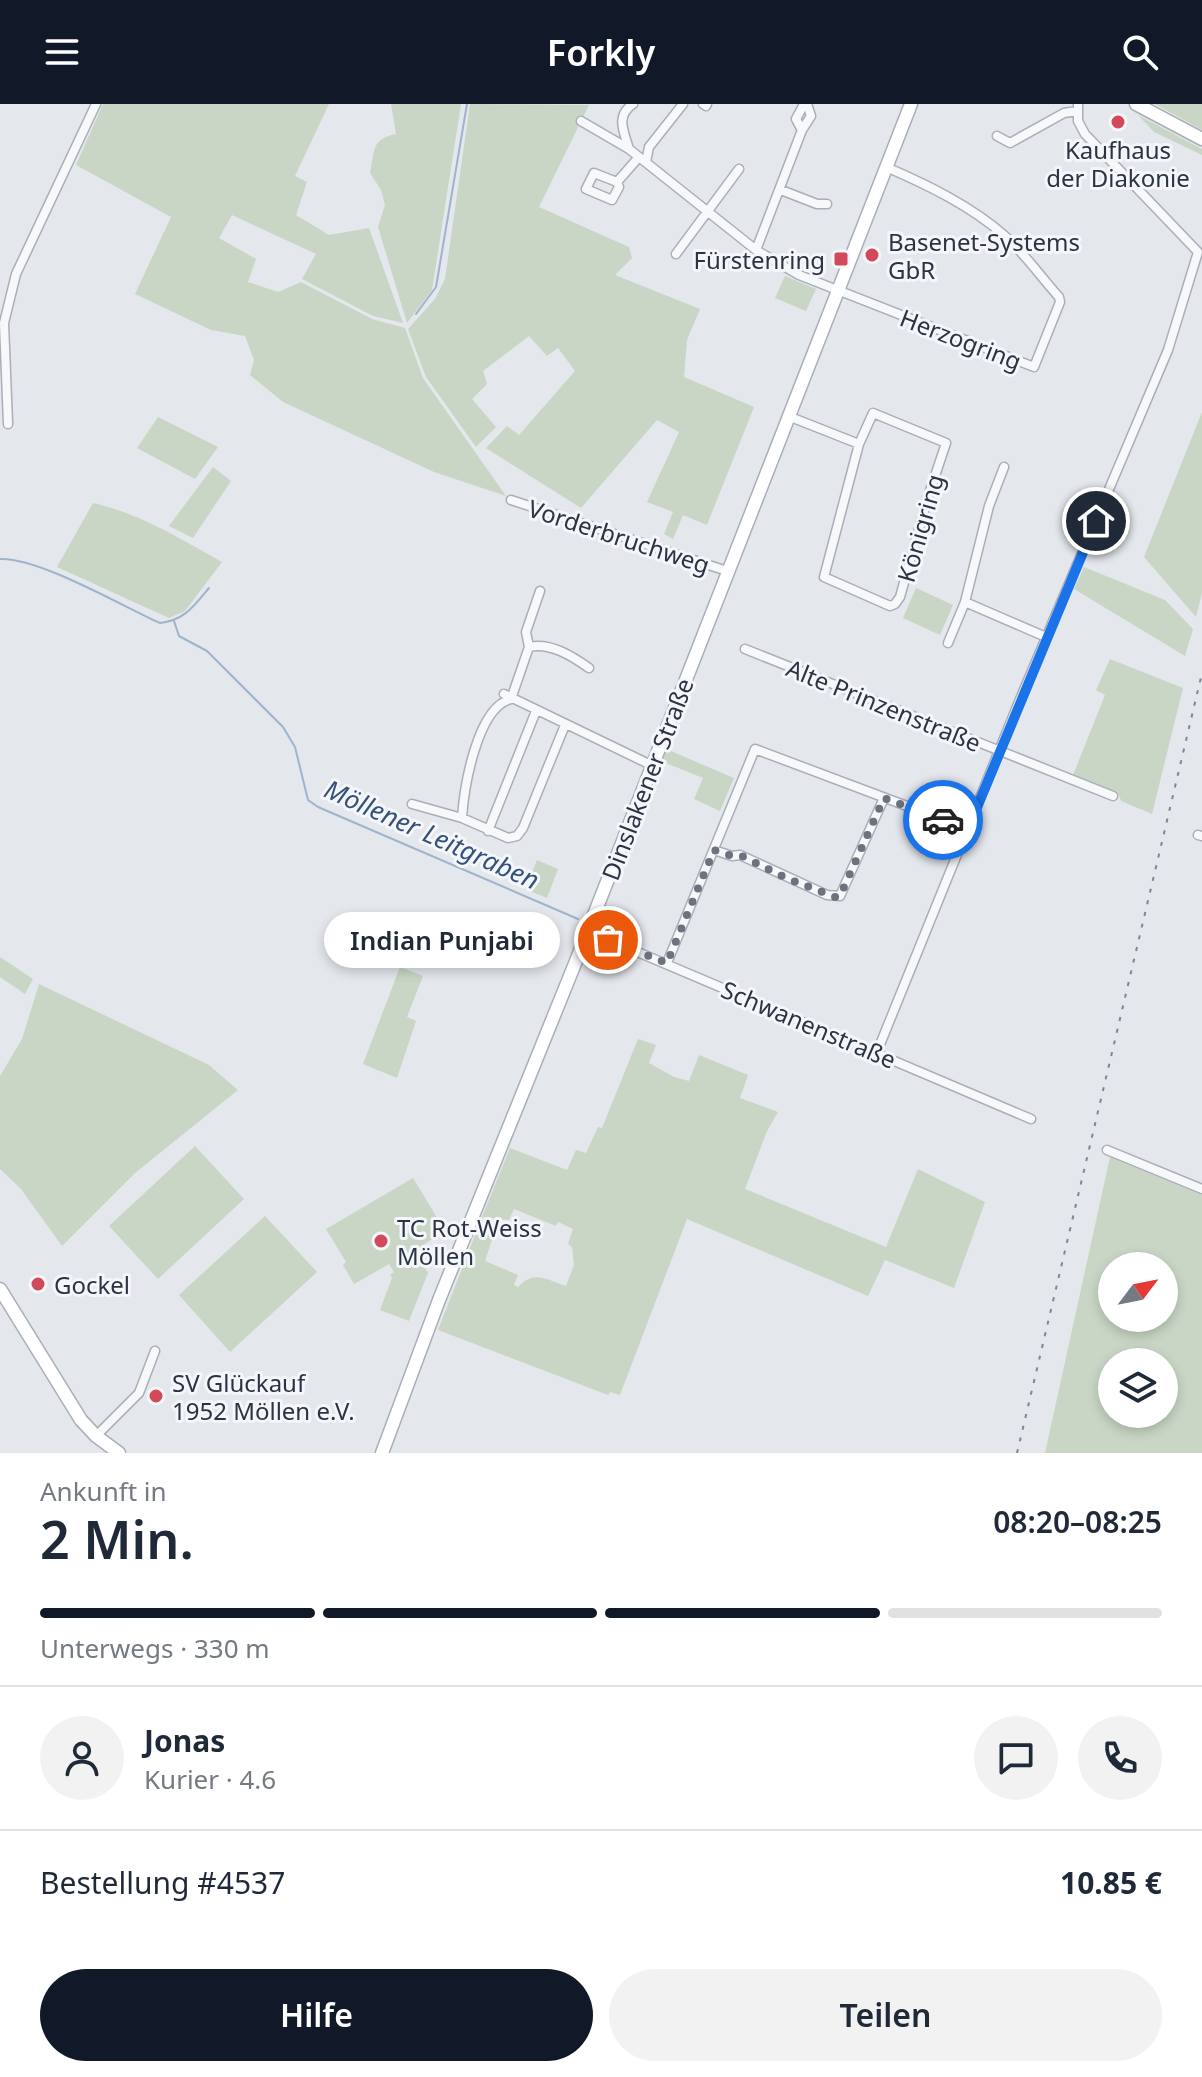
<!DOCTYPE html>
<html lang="de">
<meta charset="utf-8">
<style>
body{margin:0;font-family:"Noto Sans",sans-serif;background:#f2f2f3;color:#1f2937;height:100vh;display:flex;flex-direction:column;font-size:30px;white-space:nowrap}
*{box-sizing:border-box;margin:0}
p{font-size:26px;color:#747a83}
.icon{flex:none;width:44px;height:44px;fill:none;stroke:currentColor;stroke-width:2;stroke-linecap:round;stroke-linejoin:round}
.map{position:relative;height:1349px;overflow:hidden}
.side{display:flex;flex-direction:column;background:#fff;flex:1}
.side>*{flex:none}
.needle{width:52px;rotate:58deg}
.buttons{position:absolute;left:1098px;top:1148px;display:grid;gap:16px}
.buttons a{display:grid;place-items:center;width:80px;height:80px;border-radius:50%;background:#fff;box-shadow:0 4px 12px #0003;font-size:40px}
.pin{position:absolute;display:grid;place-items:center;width:68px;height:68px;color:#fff;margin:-34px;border:4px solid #fff;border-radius:50%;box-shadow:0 2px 8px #0007}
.courier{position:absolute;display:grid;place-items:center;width:80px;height:80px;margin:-40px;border:6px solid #1a73e8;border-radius:50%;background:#fff;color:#222;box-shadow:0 2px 10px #0007}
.bubble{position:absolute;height:56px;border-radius:28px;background:#fff;box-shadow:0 4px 12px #0003;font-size:26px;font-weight:600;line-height:56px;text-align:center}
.head em{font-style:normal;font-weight:600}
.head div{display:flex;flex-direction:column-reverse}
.head{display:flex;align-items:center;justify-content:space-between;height:136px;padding:0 40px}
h1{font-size:52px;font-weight:600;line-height:60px}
.bar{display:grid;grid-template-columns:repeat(4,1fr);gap:12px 8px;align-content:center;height:96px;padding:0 40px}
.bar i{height:10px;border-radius:6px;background:#e0e1e3}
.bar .on{background:#111827}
.bar p{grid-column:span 4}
.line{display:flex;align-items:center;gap:20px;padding:0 40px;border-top:2px solid #e0e1e3}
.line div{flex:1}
.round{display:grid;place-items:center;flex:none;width:84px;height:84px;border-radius:42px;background:#f2f2f3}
.cta{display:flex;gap:16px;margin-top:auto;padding:16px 40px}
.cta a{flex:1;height:92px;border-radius:48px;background:#111827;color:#fff;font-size:32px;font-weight:600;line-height:92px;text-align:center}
.cta a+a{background:#f2f2f3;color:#1f2937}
header{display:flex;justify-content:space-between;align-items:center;height:104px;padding:0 40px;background:#111827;color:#fff;font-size:36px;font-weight:600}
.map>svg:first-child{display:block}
</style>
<header><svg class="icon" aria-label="menu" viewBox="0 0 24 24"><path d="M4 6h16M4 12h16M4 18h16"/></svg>Forkly<svg class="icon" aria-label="search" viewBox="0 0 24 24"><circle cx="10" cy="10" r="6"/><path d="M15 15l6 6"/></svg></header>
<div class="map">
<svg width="1202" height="1349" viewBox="0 0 1202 1349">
<rect width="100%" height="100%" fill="#e4e7ec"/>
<path fill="#c9d6c5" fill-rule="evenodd" d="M 103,0 L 329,0 L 295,72 L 307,78 L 296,111 L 329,131 L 369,124 L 403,219 L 373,212 L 302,175 L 316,150 L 232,111 L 219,134 L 256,155 L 248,178 L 278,188 L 301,178 L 372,215 L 405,224 L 423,274 L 506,392 L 434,368 L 283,298 L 250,271 L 254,256 L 245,232 L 211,226 L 135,190 L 171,113 L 76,61 Z
M 391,0 L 461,0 L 432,186 L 407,219 L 378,123 L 385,101 L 381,86 L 370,69 C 375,46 371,35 396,30 Z
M 470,0 L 589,1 L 539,103 L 629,143 L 632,154 L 615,171 L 700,205 L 687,236 L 684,273 L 754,303 L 707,421 L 683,411 L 673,435 L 664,430 L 673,408 L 647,398 L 679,328 L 657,316 L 581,404 L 486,344 L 507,322 L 519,331 L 575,267 L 558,244 L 547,252 L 529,232 L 483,267 L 487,280 L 472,295 L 496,323 L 476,343 L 426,273 L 408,225 L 435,195 L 445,175 Z
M 1155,0 L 1202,0 L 1202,26 Z
M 1138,11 L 1202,45 L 1202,51 L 1154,28 Z
M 785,172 L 816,185 L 806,207 L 775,194 Z
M 1202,308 L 1202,489 L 1196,513 L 1144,453 Z
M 158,313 L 218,343 L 195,375 L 137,344 Z
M 213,363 L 231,377 L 193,434 L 169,422 Z
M 93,399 C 139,409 181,435 222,458 L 185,507 L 169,514 L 57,463 Z
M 1084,463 L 1165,496 L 1193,525 L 1185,552 L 1074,485 Z
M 916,484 L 953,501 L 940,531 L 903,514 Z
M 1110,555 L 1183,584 L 1152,710 L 1121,697 L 1119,691 L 1073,671 L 1105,591 L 1096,586 Z
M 666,645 L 734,674 L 720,707 L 694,695 L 703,674 L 661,657 Z
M 537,756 L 558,765 L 547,794 L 525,785 Z
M 0,853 L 33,875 L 25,890 L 0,873 Z
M 400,863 L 423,872 L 407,913 L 416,917 L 397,974 L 363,960 Z
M 39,880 L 209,961 L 238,986 L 135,1069 L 62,1142 L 21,1085 L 0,1065 L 0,972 L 22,935 Z
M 638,935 L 656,941 L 649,959 L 674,973 L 689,977 L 699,951 L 748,971 L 740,994 L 778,1008 L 767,1027 L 745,1085 L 886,1143 L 918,1065 L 985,1098 L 954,1184 L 885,1156 L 868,1192 L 687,1115 L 620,1291 L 610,1288 L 608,1291 L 438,1226 L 479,1121 L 495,1127 L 485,1157 L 518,1171 L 514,1181 L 518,1183 C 534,1165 547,1176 566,1182 L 574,1161 L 572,1143 L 568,1140 L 573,1125 L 558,1118 L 556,1122 L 514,1105 L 509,1116 L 482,1113 L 510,1044 L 567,1066 L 576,1046 L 586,1049 L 598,1023 L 602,1024 Z
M 195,1042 L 244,1095 L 158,1175 L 109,1122 Z
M 1110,1053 L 1202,1091 L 1202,1349 L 1045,1349 ZM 1164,1162 L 1164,1214 L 1112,1214 L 1112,1162 ZM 1164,1258 L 1164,1310 L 1112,1310 L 1112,1258 Z
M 413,1074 L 445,1127 L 415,1146 L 428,1169 L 409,1217 L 380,1206 L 392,1174 L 390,1171 L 394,1168 L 389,1160 L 354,1180 L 343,1161 L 346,1158 L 326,1125 Z
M 265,1112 L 317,1168 L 230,1248 L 179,1191 Z"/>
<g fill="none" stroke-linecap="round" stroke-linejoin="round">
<path stroke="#9fb4cc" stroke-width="2" d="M 416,210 L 436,183 L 467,0
M 0,455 C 38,453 122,502 160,519 C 185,516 194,502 209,484
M 174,517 L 179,532 L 207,547 L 283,623 L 295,643 L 308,696 L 318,703 L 578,815"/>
<defs>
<path id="street" d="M 703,0 L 706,2 L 707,0
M 581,17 L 629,45 C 624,28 615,12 633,0
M 802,26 L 796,15 L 804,0
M 997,32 L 1010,39 L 1064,9 L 1077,7
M 629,45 L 756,146 L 799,171 L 1034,263 L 1060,198 L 1059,193 C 1041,173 1025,150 1005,132 C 971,102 928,81 886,63
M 646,58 L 649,43 L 683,0
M 617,78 L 594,69 L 586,85 L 612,96 L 619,83 L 617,78 L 639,53
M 781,86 L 817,100 L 827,100
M 756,146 L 802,26 L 811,12 L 807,0
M 676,150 L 739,65
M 788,312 L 859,340 L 873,309 L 946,339 L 927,396 L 900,493 L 895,500 L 890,502 L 824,473 L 859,340
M 8,320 L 4,219 L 16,170 L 96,0
M 511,396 L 727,467
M 965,498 L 1046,533
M 948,539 L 965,498 L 989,402 L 1004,363
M 529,543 L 526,528 L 540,487
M 745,545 L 1113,692
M 504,590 L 651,661
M 412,700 L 462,714 L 508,734 L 517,732 L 523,724 L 565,621
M 462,714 C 464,684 477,603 511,595 L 529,543 C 550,538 572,552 589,564
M 488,727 L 536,607
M 1198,731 L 1202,732
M 714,746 L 732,752 L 740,751 L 827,791 L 840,792 L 884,694
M 588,827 L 1031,1015
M 667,859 L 755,645 L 968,725
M 877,948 L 1018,600 L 1168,246 L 1198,148 L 1085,30 L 1078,17 L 1078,0
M 1107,1046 L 1202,1085
M 96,1332 L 139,1289 L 155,1247"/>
<path id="secondary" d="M 1136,0 L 1202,35
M 0,1185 L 81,1316 L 96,1332 L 119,1349
M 382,1349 L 439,1196 L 576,857 L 911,0"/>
</defs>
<use href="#street" stroke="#a9aeb7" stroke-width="11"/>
<use href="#secondary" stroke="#a9aeb7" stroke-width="15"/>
<use href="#street" stroke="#f7f8fa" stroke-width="8"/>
<use href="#secondary" stroke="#fff" stroke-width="12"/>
<path stroke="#7d8696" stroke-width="2" stroke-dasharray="4 8" stroke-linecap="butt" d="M 1017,1349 L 1202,569"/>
</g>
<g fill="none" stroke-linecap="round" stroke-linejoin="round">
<path stroke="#6c737f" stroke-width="8" stroke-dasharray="0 14.4" d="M 608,836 L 667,859 L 714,746 L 732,752 L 740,751 L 786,774 L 835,793 L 840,792 L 884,694 L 943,716"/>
<path stroke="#1a73e8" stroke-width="10" d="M 943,716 L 968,725 L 1096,417"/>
</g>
<g fill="#d1495b" stroke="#f4f6f9" stroke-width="3">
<circle cx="1118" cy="18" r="8"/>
<circle cx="872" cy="151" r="8"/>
<rect x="833" y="147" width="16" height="16" rx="4"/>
<circle cx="381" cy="1137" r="8"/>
<circle cx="38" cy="1180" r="8"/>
<circle cx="156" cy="1292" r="8"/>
</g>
<g text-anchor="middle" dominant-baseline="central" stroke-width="6" stroke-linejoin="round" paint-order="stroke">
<g font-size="24" fill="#2b3445" stroke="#f4f6f9" text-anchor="start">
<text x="1118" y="45" text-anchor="middle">Kaufhaus<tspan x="1118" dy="28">der Diakonie</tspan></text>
<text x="888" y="137">Basenet-Systems<tspan x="888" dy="28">GbR</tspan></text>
<text x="825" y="155" text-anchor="end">Fürstenring</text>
<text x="397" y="1123">TC Rot-Weiss<tspan x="397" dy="28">Möllen</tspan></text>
<text x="54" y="1180">Gockel</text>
<text x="172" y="1278">SV Glückauf<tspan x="172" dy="28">1952 Möllen e.V.</tspan></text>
</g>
<g font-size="24" fill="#2b3445" stroke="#f4f6f9">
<text transform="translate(961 235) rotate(21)">Herzogring</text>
<text transform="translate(920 424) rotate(-74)">Königring</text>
<text transform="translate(619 432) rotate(18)">Vorderbruchweg</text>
<text transform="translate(884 601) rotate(22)">Alte Prinzenstraße</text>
<text transform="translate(647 675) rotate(-69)">Dinslakener Straße</text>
<text transform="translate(809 920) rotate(23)">Schwanenstraße</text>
</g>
<g font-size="26" font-style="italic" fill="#34527a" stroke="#f4f6f9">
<text transform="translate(432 730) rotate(24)">Möllener Leitgraben</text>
</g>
</g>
</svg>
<div class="buttons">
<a><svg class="needle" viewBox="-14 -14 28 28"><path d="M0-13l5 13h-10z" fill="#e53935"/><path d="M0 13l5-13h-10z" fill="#747a83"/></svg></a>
<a><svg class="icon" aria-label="layers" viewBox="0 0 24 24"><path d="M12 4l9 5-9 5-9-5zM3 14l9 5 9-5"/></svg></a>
</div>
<div class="pin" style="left:608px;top:836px;background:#ea580c"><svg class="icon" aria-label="bag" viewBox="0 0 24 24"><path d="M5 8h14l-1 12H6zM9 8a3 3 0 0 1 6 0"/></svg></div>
<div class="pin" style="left:1096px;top:417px;background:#1f2937"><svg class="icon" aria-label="home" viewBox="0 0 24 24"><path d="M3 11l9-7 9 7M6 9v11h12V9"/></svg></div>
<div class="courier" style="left:943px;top:716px"><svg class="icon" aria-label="car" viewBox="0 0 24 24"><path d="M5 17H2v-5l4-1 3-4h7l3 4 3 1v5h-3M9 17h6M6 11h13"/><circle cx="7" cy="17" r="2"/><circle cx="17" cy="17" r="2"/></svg></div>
<div class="bubble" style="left:324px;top:808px;width:236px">Indian Punjabi</div>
</div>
<section class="side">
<div class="head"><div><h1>2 Min.</h1><p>Ankunft in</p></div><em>08:20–08:25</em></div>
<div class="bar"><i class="on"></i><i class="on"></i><i class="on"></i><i></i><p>Unterwegs · 330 m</p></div>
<div class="line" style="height:144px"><a class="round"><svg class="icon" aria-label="person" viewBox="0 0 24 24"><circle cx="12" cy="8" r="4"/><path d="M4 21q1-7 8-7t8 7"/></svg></a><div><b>Jonas</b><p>Kurier · 4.6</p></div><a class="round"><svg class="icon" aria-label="chat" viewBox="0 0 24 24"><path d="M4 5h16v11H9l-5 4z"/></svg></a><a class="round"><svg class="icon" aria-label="phone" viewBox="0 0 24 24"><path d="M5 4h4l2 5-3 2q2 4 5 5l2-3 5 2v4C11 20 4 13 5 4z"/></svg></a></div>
<div class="line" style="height:104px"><div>Bestellung #4537</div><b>10.85 €</b></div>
<div class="cta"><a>Hilfe</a><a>Teilen</a></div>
</section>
